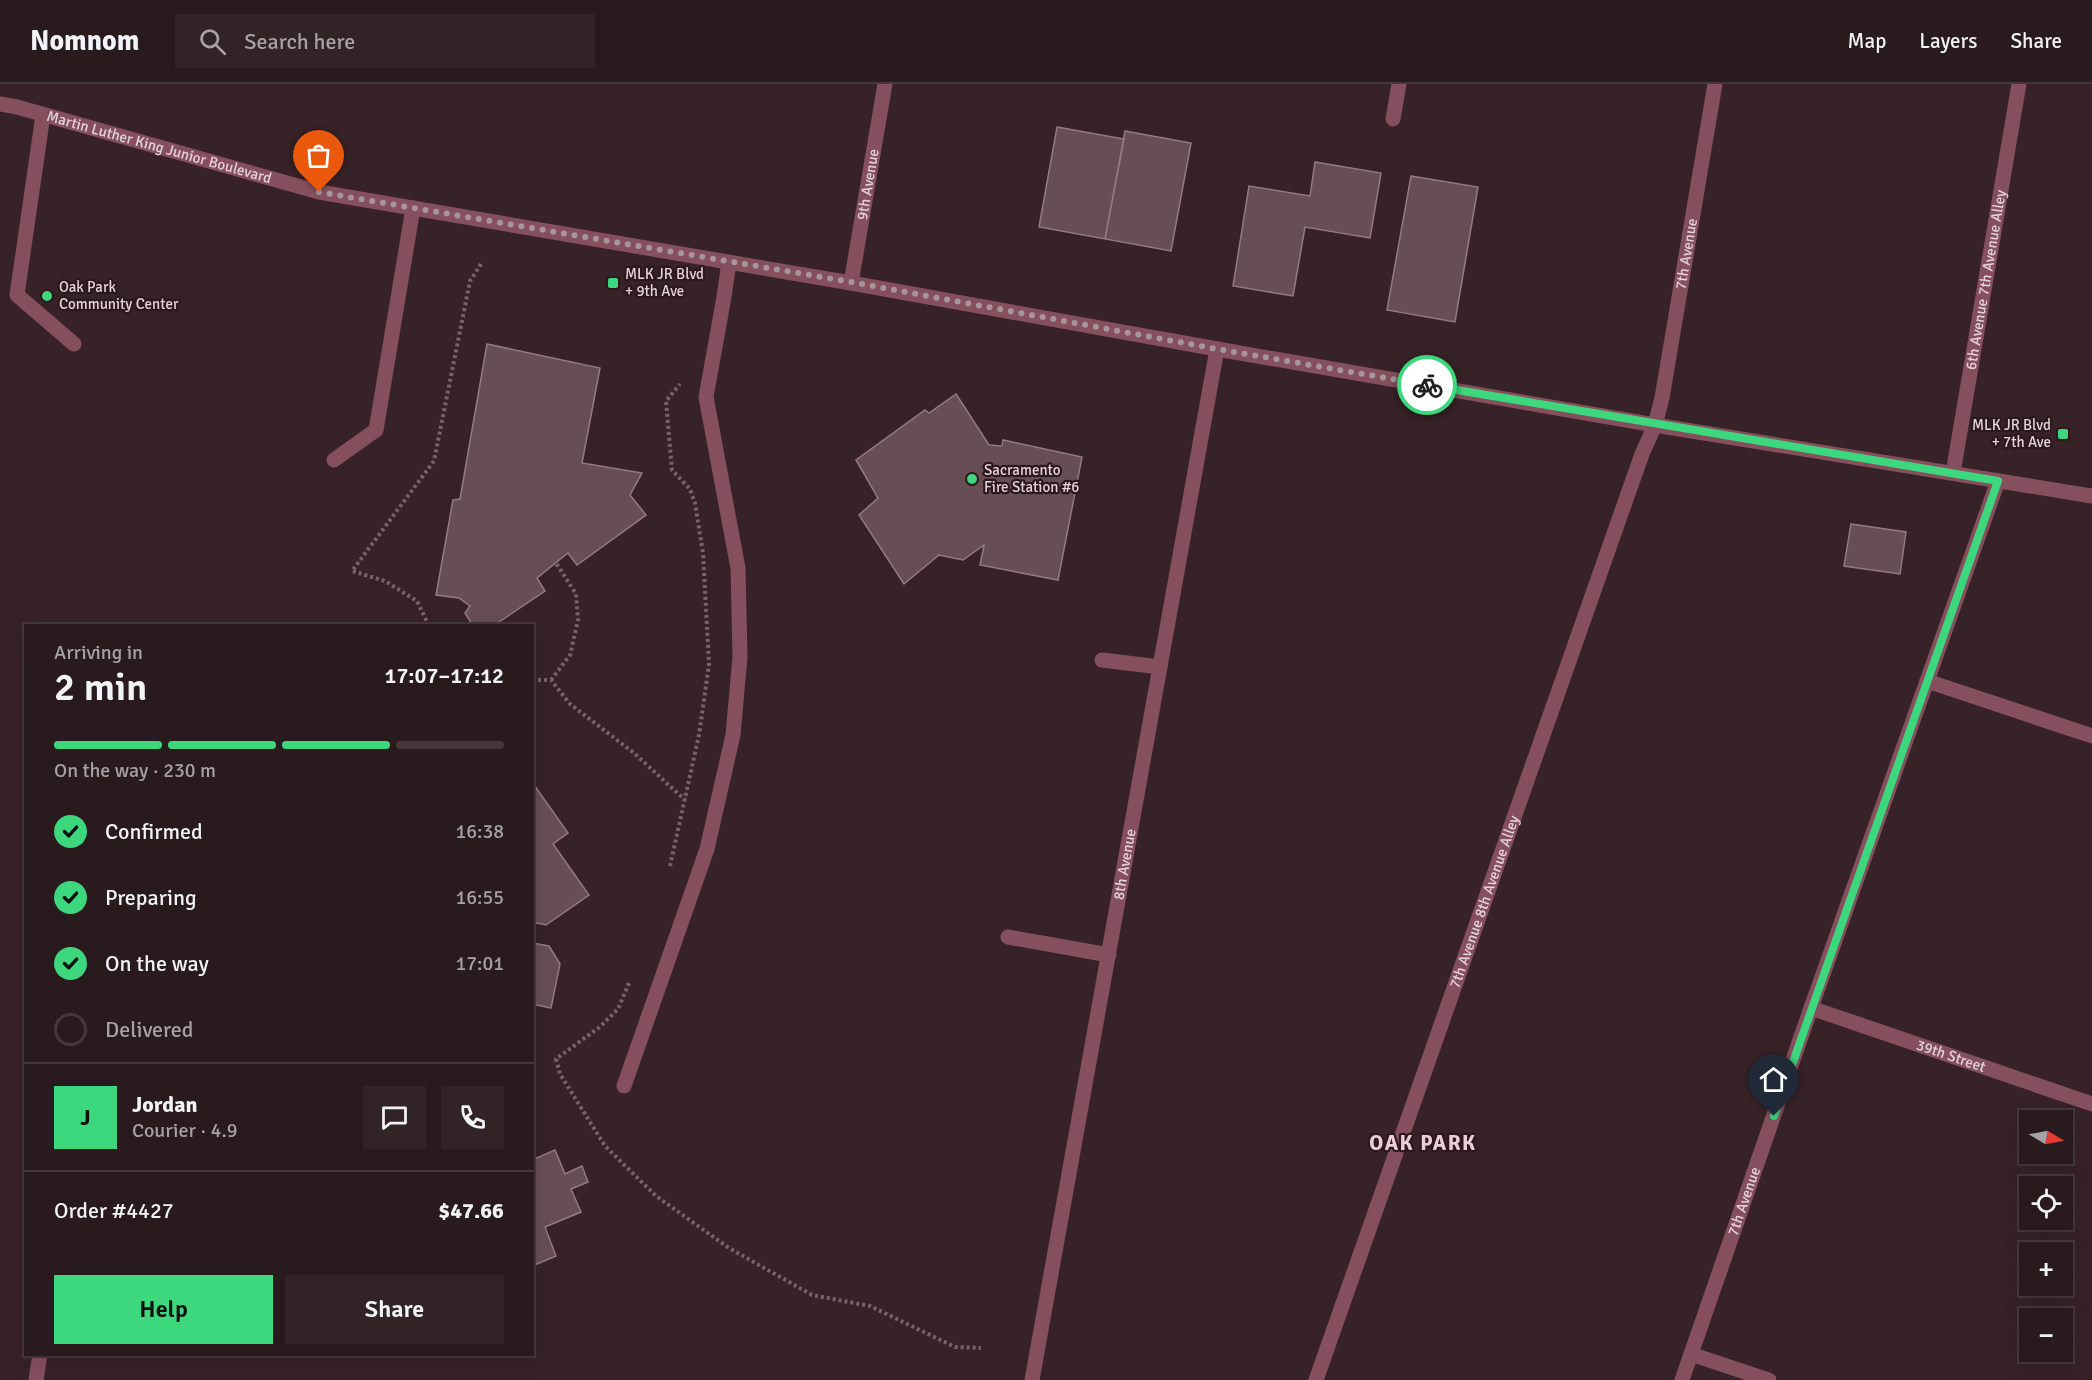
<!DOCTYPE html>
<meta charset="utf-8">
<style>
body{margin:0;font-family:Signika,sans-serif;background:#312326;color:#f1f3f6;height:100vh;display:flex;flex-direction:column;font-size:22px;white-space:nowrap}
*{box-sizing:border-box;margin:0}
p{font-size:20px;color:#a5a1a4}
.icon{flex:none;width:33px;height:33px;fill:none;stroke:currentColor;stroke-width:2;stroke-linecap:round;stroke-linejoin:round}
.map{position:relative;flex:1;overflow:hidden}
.sheet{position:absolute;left:24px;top:540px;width:510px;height:732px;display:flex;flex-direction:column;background:#291a1d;border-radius:0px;box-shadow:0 6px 24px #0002,0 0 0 2px #45383b}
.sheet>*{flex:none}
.needle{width:39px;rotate:100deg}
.buttons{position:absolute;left:2019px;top:1026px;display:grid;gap:12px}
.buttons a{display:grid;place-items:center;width:54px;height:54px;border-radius:0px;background:#291a1d;box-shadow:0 6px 24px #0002,0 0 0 2px #45383b;font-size:30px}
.pin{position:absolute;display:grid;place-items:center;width:51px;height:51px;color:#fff;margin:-62px -26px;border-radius:50% 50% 50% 0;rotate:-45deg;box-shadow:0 0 6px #0007}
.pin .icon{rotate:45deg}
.courier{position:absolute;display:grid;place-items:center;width:60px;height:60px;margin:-30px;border:4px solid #3dd77e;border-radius:50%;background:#fff;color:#222;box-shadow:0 2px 8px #0007}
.summary em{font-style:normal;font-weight:600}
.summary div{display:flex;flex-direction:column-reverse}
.summary{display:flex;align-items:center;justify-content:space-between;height:102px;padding:0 30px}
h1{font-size:39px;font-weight:600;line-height:45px}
.bar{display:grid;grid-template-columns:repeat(4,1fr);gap:9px 6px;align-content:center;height:72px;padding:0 30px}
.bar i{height:8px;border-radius:4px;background:#45383b}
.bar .current{background:#3dd77e}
.bar p{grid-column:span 4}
.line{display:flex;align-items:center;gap:15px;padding:0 30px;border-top:2px solid #45383b}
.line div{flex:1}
.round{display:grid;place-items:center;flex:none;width:63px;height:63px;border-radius:0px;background:#312326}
ol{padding:0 30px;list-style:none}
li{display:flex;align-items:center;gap:18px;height:66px}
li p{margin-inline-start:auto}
li .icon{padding:6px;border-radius:50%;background:#3dd77e;color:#111;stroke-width:4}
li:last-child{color:#a5a1a4}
li i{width:33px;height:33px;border:3px solid #45383b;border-radius:50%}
.cta{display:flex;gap:12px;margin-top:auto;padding:12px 30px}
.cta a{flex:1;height:69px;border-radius:0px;background:#3dd77e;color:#111;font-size:24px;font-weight:600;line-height:69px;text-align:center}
.cta a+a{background:#312326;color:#f1f3f6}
header{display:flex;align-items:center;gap:36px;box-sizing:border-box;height:84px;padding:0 30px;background:#291a1d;border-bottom:2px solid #45383b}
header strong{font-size:28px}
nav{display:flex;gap:33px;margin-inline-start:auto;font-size:21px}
.search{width:420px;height:54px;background:#312326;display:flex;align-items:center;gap:15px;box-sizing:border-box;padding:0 21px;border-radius:0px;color:#a5a1a4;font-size:22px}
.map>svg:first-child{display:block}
</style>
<header>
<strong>Nomnom</strong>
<div class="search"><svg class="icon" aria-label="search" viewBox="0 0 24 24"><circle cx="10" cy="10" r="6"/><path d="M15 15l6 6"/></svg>Search here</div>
<nav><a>Map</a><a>Layers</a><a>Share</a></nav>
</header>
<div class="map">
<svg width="2092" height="1296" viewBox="0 0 2092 1296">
<rect width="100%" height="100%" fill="#372227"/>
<path fill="#664e54" stroke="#957b81" stroke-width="1.5" d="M 1057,43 L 1124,55 L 1105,155 L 1039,143 Z
M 1125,47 L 1191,59 L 1171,167 L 1105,155 Z
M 1315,78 L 1381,89 L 1370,154 L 1305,143 L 1293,212 L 1233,202 L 1249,102 L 1310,112 Z
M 1411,92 L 1478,103 L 1455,238 L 1387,226 Z
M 487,260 L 600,284 L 582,379 L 642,389 L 630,411 L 646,431 L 577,481 L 568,469 L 537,494 L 545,507 L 493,542 L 473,542 L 465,529 L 470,522 L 459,514 L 436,511 L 453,416 L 460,415 Z
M 956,310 L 989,361 L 1002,362 L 1003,356 L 1082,373 L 1058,496 L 980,481 L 984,461 L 963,476 L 939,471 L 904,500 L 859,431 L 878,414 L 856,376 L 925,326 L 929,329 Z
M 1851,440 L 1906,448 L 1900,490 L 1844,482 Z
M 532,698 L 568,749 L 553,760 L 589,811 L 546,841 L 532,838 Z
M 532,859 L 549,862 L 560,880 L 551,924 L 532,920 Z
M 555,1066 L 565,1090 L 582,1082 L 588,1098 L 571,1105 L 581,1128 L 545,1143 L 556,1172 L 532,1182 L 532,1076 Z"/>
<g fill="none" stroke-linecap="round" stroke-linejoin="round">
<path stroke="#766468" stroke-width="4" stroke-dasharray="3 3" stroke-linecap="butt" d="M 429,542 L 417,517 L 385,497 L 352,487 L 434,377 L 470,197 L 481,180
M 532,596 L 551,596 L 570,620 L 634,669 L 685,716
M 551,596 L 570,571 L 578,536 L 576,510 L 556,479
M 670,782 L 699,651 L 709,580 L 703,469 L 695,419 L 690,405 L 672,386 L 666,317 L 680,300
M 629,899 L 618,925 L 601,942 L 556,975 L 560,990 L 605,1062 L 656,1112 L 729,1164 L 812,1211 L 870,1222 L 955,1263 L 981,1264"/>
<g stroke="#864f5e" stroke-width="15">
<path d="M 43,31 L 17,211 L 74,260"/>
<path d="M 1393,35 L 1399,0"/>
<path d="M 334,376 L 376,346 L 413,124"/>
<path id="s1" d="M 1953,389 L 2019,0"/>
<path d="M 1102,576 L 1160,583"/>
<path d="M 1927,597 L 2092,652"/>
<path d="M 1008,853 L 1109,871"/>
<path d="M 624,1002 L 707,765 L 733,651 L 740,573 L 738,484 L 706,313 L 724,213 L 729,178"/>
<path d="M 1691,1270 L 1769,1296"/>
<path d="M 36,1296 L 40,1270"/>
<path id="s2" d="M 1316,1296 L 1642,370 L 1655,341"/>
</g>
<g stroke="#864f5e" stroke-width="15">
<path id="s3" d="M 851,199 L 885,0"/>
<path id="s4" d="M 1655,341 L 1662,314 L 1715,0"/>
<path id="s5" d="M 1811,924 L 2092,1020"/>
<path id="s6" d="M 1032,1296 L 1217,265"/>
<path id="s7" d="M 1682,1296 L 1811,924 L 1998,397"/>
</g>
<path stroke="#864f5e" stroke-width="15" id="s8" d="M 0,20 L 17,23 L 319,108 L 851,199 L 1217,265 L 1655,341 L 2092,412"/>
</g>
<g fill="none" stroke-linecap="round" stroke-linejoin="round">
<path stroke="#a69699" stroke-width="6" stroke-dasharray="0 10.8" d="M 319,108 L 851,198 L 1217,265 L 1427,301"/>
<path stroke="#3dd77e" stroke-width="8" d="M 1427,301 L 1998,397 L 1774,1032"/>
</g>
<g fill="#3dd77e" stroke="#2c181d" stroke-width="2">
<rect x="607" y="193" width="12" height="12" rx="3"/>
<circle cx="47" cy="212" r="6"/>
<rect x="2057" y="344" width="12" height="12" rx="3"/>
<circle cx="972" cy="395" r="6"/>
</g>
<g text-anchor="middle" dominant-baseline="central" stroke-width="4.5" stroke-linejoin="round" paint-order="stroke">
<g font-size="15" fill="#e2d4d7" stroke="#2c181d">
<text stroke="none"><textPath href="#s8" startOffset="165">Martin Luther King Junior Boulevard</textPath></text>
<text stroke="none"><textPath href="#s3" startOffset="100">9th Avenue</textPath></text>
<text stroke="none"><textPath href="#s4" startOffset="174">7th Avenue</textPath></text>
<text stroke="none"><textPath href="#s1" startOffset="196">6th Avenue 7th Avenue Alley</textPath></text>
<text stroke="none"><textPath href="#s6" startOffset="524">8th Avenue</textPath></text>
<text stroke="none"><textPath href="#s2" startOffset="507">7th Avenue 8th Avenue Alley</textPath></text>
<text stroke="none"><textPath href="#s5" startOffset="148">39th Street</textPath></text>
<text stroke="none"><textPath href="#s7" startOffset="189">7th Avenue</textPath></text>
</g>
<g font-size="15" fill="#e2d4d7" stroke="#2c181d" text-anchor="start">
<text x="625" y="190">MLK JR Blvd<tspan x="625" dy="17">+ 9th Ave</tspan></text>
<text x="59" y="203">Oak Park<tspan x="59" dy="17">Community Center</tspan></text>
<text x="2051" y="341" text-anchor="end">MLK JR Blvd<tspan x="2051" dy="17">+ 7th Ave</tspan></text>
<text x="984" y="386">Sacramento<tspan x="984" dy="17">Fire Station #6</tspan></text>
</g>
<g font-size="21" font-weight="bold" letter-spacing="1.5" fill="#eccfd5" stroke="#2c181d">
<text x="1423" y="1059">OAK PARK</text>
</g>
</g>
</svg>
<div class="buttons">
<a><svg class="needle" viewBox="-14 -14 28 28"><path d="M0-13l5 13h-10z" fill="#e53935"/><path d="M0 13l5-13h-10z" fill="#a5a1a4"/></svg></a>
<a><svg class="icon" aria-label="locate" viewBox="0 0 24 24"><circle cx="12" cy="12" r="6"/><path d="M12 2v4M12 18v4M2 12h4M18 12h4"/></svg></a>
<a>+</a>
<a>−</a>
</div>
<div class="pin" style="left:319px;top:108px;background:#ea580c"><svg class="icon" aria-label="bag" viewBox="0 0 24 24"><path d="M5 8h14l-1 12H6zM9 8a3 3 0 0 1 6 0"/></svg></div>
<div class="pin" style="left:1774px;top:1032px;background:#1f2937"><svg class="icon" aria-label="home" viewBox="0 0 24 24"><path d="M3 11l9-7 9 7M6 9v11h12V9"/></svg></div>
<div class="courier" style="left:1427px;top:301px"><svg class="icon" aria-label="bike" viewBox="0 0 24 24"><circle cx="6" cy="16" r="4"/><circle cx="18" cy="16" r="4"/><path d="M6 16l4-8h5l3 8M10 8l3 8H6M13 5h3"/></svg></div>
<section class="sheet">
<div class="summary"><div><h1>2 min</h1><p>Arriving in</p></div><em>17:07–17:12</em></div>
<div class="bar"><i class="current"></i><i class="current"></i><i class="current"></i><i></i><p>On the way · 230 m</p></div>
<ol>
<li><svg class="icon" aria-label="check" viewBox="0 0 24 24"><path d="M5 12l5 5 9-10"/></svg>Confirmed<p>16:38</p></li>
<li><svg class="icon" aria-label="check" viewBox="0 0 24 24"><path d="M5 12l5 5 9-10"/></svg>Preparing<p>16:55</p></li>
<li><svg class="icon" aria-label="check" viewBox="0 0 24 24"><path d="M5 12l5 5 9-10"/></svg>On the way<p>17:01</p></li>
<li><i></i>Delivered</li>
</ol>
<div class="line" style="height:108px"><b class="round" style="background:#3dd77e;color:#111">J</b><div><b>Jordan</b><p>Courier · 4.9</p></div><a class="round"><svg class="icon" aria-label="chat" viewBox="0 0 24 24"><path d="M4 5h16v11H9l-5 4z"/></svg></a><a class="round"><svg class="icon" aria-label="phone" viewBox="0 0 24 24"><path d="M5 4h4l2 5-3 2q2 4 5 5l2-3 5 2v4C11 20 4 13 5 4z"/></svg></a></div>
<div class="line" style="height:78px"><div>Order #4427</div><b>$47.66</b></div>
<div class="cta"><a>Help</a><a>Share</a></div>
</section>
</div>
